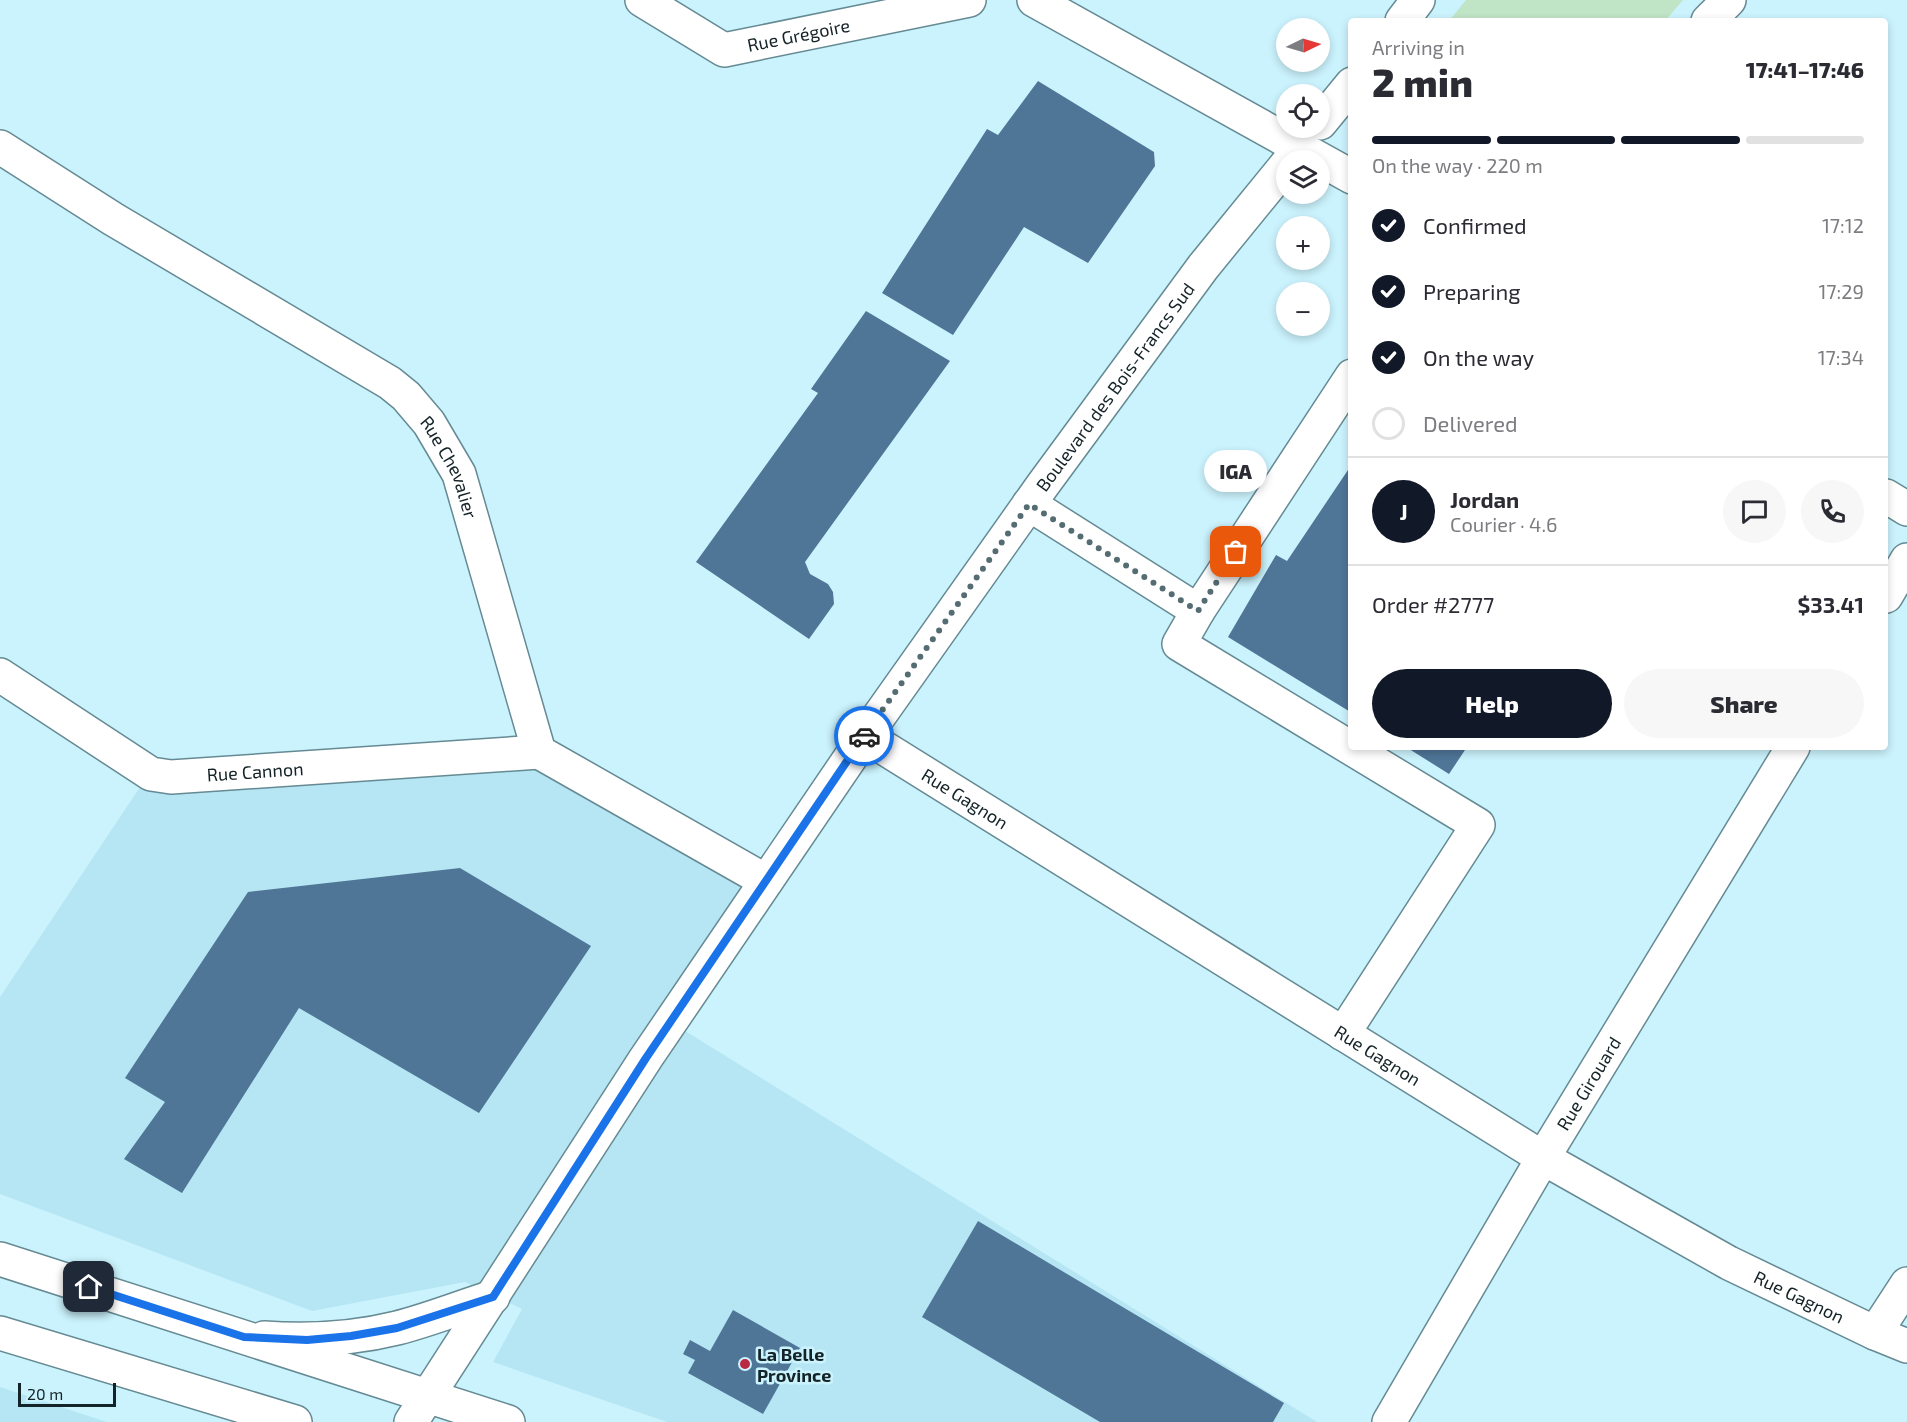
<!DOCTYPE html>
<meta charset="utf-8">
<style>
body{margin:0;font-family:"Exo 2",sans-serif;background:#f7f7f7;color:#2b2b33;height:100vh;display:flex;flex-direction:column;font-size:22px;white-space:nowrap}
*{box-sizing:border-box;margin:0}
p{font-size:20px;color:#7c7c81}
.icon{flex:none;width:33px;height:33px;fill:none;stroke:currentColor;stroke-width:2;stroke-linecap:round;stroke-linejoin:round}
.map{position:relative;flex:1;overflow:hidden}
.details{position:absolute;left:1348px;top:18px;width:540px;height:732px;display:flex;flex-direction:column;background:#fff;border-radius:6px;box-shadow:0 3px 9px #0003}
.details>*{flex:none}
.needle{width:39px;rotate:85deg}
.tools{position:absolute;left:1276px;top:18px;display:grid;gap:12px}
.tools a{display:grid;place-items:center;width:54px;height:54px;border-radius:50%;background:#fff;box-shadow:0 3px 9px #0003;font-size:30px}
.scale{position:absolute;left:18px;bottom:15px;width:98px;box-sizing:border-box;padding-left:6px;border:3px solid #142327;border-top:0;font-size:16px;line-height:21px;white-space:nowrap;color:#142327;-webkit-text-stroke:4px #cbf3fd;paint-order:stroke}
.pin{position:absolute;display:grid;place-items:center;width:51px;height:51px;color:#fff;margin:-26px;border-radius:12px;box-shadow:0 3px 9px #0006}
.courier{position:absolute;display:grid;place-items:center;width:60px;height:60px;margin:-30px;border:4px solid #1a73e8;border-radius:50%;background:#fff;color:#222;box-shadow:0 2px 8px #0007}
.bubble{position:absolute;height:42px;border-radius:21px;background:#fff;box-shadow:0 3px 9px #0003;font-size:20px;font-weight:800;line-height:42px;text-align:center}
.head em{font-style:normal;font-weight:800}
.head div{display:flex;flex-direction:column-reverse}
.head{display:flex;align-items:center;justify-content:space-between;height:102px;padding:0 24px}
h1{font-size:39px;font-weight:800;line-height:45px}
.bar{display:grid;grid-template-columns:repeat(4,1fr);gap:9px 6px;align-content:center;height:72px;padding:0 24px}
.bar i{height:8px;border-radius:4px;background:#e1e1e2}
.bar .active{background:#111827}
.bar p{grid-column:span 4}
.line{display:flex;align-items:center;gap:15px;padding:0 24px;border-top:2px solid #e1e1e2}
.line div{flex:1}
.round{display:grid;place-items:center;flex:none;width:63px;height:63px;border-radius:32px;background:#f7f7f7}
ol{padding:0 24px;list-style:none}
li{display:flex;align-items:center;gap:18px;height:66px}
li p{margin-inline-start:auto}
li .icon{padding:6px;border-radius:50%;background:#111827;color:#fff;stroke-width:4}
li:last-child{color:#7c7c81}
li i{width:33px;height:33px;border:3px solid #e1e1e2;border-radius:50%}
.primary-button{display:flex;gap:12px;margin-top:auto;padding:12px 24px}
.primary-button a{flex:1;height:69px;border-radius:36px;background:#111827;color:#fff;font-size:24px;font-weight:800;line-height:69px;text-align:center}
.primary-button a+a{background:#f7f7f7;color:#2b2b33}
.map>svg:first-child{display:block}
</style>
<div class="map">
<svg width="1907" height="1422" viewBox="0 0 1907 1422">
<rect width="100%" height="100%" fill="#cbf3fd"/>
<path fill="#b6e6f3" d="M 535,764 L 746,889 L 661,1016 L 1317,1422 L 667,1422 L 493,1362 L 522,1309 L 465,1282 L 312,1311 L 0,1194 L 0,997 L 140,787 Z
M 0,1387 L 107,1422 L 0,1422 Z"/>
<path fill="#c0e4c6" d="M 1466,0 L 1683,0 L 1665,21 L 1449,21 Z"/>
<path fill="#4f7597" d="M 1038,81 L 1154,152 L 1155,166 L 1088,263 L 1024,227 L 953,335 L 882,293 L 987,129 L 998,135 Z
M 866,311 L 950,361 L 805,562 L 810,574 L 828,584 L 833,592 L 834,604 L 809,639 L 696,562 L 818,393 L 811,389 Z
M 1352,464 L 1352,713 L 1228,637 L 1276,555 L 1287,561 Z
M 1406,747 L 1467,747 L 1449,774 Z
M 460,868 L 591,946 L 479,1113 L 299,1008 L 182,1193 L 124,1159 L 165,1102 L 125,1078 L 248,892 Z
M 978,1221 L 1284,1403 L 1273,1422 L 1100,1422 L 922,1317 Z
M 733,1310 L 800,1348 L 763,1414 L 688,1373 L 695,1360 L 683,1354 L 690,1340 L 710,1351 Z"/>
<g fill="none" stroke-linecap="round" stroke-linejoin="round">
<defs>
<g id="minor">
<path id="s1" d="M 642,0 L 724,50 L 969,0"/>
<path d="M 1034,0 L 1352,177"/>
<path d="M 1402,21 L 1418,0"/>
<path d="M 1708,21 L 1729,0"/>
<path d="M 1320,123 L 1352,84"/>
<path id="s2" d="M 0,147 L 113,219 L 390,383 L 406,396 L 429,423 L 459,474 L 539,752 L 766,881"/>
<path d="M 1886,496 L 1907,509"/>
<path d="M 1029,504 L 1198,611 L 1352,376"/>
<path d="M 1886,596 L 1907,560"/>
<path d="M 1198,611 L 1179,644 L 1478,825 L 1343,1034"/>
<path id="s3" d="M 0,675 L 151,774 L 171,777 L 539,752"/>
<path id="s4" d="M 865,736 L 1543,1158 L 1729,1263 L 1875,1333 L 1907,1346"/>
<path d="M 1875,1333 L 1907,1284"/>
<path d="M 264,1338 C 309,1341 353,1339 397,1328 C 429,1320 461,1307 493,1297"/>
<path id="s5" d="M 411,1422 L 646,1058 L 865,736 L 1042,486 L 1203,267 L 1287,164"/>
<path id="s6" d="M 1389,1422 L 1543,1158 L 1793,747"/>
</g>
<path id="major" d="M 0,1259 L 508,1422
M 0,1333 L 295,1422"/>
</defs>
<use href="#minor" stroke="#658a93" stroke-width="36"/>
<use href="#major" stroke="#658a93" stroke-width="36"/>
<use href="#minor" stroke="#fff" stroke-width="33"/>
<use href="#major" stroke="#fff" stroke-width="33"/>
</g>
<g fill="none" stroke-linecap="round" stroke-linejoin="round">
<path stroke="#546c72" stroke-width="6" stroke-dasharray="0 10.8" d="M 864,736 L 1029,504 L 1198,611 L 1236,552"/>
<path stroke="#1a73e8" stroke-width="8" d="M 89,1287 L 244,1337 L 307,1340 L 351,1336 L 397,1328 L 493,1297 L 646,1058 L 864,736"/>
</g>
<circle fill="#ba2943" stroke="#cbf3fd" stroke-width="2" cx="745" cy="1364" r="6"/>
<g text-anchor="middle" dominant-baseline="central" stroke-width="5" stroke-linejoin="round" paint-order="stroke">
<g font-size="18" fill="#142327" stroke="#cbf3fd">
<text stroke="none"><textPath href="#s1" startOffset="172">Rue Grégoire</textPath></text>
<text stroke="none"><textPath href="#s5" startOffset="1252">Boulevard des Bois-Francs Sud</textPath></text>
<text stroke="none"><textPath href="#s2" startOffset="561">Rue Chevalier</textPath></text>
<text stroke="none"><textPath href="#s3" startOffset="285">Rue Cannon</textPath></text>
<text stroke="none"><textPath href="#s4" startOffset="118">Rue Gagnon</textPath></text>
<text stroke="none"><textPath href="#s4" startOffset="604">Rue Gagnon</textPath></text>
<text stroke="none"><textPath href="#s6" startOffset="393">Rue Girouard</textPath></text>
<text stroke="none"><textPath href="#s4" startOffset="1090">Rue Gagnon</textPath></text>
</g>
<g font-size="18" font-weight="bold" fill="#142327" stroke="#cbf3fd" text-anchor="start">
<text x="757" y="1354">La Belle<tspan x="757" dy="21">Province</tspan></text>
</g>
</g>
</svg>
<div class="tools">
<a><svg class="needle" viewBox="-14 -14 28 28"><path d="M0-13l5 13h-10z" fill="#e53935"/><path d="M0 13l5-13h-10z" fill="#7c7c81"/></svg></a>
<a><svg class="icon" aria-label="locate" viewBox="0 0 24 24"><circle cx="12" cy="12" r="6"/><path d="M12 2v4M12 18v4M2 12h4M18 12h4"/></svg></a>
<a><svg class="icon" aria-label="layers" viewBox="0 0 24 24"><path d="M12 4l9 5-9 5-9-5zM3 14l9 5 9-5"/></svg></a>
<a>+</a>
<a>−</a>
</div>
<div class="scale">20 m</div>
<div class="pin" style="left:1236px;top:552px;background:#ea580c"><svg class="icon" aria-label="bag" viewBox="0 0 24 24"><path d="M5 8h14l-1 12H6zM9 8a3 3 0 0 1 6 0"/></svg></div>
<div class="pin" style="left:89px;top:1287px;background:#1f2937"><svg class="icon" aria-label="home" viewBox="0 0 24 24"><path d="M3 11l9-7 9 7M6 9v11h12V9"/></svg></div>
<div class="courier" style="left:864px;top:736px"><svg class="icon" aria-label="car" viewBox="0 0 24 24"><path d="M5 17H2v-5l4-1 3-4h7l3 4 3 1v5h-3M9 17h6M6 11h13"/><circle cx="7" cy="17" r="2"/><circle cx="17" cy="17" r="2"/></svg></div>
<div class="bubble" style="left:1204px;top:450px;width:63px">IGA</div>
<section class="details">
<div class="head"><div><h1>2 min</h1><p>Arriving in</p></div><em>17:41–17:46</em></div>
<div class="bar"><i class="active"></i><i class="active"></i><i class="active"></i><i></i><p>On the way · 220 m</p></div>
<ol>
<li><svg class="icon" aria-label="check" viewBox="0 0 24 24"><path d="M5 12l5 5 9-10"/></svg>Confirmed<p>17:12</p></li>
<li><svg class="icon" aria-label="check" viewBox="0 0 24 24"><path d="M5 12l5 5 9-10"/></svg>Preparing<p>17:29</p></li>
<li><svg class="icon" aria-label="check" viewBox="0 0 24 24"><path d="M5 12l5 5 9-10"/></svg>On the way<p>17:34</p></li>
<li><i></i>Delivered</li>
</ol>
<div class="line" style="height:108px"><b class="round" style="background:#111827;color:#fff">J</b><div><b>Jordan</b><p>Courier · 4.6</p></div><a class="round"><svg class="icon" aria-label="chat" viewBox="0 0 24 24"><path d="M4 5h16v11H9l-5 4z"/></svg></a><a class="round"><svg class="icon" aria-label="phone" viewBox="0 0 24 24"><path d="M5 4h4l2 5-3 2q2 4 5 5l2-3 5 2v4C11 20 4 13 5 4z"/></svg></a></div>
<div class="line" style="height:78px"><div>Order #2777</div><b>$33.41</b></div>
<div class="primary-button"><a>Help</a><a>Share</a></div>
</section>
</div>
